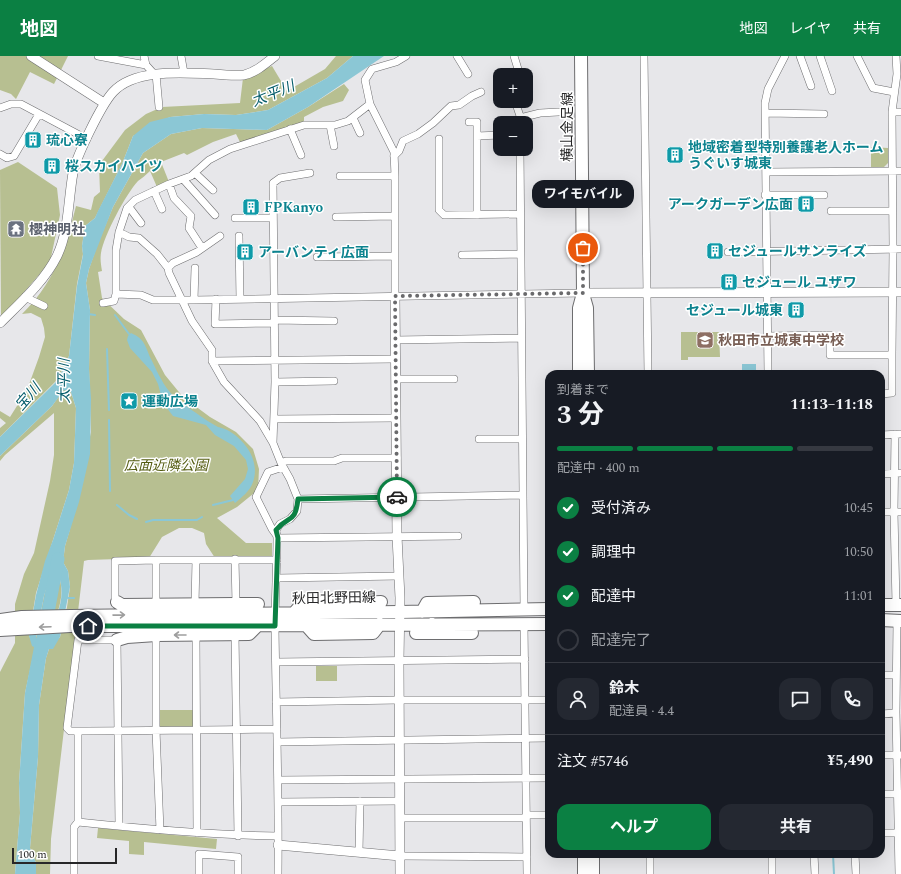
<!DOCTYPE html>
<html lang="ja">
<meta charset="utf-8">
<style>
body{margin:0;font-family:Spectral,"Noto Sans JP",serif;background:#242831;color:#f1f3f6;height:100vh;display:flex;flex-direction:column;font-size:15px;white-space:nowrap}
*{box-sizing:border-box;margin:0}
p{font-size:13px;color:#9ea1a6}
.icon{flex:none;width:22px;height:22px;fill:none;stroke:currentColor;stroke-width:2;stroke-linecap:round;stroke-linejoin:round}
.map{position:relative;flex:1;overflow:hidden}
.details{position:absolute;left:545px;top:314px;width:340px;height:488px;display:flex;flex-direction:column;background:#171b24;border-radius:12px;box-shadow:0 4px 16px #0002}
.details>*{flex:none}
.controls{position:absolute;left:493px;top:12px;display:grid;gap:8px}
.controls a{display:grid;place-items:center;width:40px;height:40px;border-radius:8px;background:#171b24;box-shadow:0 4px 16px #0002;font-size:20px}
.scale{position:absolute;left:12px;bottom:10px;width:105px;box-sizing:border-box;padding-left:4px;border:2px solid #272728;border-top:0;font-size:11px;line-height:14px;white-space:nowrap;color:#272728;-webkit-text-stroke:3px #fff;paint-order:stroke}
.pin{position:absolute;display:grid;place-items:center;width:34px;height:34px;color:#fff;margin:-17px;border:2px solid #fff;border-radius:50%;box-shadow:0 1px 4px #0007}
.courier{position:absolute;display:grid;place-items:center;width:40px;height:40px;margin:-20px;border:3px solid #0b8043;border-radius:50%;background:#fff;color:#222;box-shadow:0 1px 5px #0007}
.bubble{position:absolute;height:28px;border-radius:12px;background:#171b24;box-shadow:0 4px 16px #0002;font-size:13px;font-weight:700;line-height:28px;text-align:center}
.overview em{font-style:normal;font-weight:700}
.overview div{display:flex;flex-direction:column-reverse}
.overview{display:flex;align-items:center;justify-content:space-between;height:68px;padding:0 12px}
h1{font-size:26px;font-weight:700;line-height:30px}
.bar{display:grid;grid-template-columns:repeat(4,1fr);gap:6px 4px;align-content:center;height:48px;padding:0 12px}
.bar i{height:5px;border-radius:3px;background:#363941}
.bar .selected{background:#0b8043}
.bar p{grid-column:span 4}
.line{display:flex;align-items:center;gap:10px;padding:0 12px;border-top:1px solid #363941}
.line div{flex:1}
.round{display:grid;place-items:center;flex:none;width:42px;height:42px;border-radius:12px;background:#242831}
ol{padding:0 12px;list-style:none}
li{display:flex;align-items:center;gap:12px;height:44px}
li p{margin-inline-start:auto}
li .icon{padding:4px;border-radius:50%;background:#0b8043;color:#fff;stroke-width:4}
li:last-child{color:#9ea1a6}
li i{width:22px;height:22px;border:2px solid #363941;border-radius:50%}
.cta{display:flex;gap:8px;margin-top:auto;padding:8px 12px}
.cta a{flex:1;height:46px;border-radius:12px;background:#0b8043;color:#fff;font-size:16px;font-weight:700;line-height:46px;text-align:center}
.cta a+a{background:#242831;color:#f1f3f6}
header{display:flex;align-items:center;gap:24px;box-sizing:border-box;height:56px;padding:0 20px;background:#0b8043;color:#fff}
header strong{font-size:19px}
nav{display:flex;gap:22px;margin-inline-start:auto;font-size:14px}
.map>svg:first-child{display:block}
</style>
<header>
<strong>地図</strong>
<nav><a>地図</a><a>レイヤ</a><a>共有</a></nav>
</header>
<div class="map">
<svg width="901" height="818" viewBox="0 0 901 818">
<rect width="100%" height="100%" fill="#e7e7ea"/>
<path fill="#b7bf91" d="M 0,0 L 68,0 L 54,28 L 30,16 L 16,43 L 11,38 L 0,34 Z
M 336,0 L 353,0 L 327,22 L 268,54 L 236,59 L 204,58 L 170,61 L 133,80 L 122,108 L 95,162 L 85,170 L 82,190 L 83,198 L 77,228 L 69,300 L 58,323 L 0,381 L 0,372 L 6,367 L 0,362 L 0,355 L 10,361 L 27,334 L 39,301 L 45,281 L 44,272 L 41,262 L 31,257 L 22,258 C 54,227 66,191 76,150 L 91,154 L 94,141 L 100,136 L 99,109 L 125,74 L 146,58 L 162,51 L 240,47 L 243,22 L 272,10 L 287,35 L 325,13 Z
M 344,28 L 349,34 L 343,45 L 323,51 L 304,61 L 304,65 L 302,67 L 241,88 L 236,78 L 213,86 L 187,99 L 184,97 L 161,106 L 169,126 L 157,131 L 150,115 C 146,119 142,122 138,125 C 126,138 104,179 101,197 C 100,203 101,209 102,215 L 98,216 L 102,242 L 124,263 L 141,274 L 165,319 L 183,341 L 210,361 L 236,376 L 253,393 L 259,413 L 258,434 L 237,451 L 217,462 L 246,487 L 272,487 L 272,503 L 215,502 L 206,488 L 204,477 L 192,472 L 179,472 L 162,481 L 149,502 L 88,504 L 84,505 L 51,783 L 50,818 L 36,818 L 36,807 L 30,792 L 38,701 L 39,649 L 46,602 L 49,593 L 60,581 L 67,551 L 70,531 L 68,515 L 63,506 L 65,490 L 70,473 L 91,376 L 89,313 L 90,254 L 86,227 L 89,213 L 98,187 L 113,151 L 143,97 L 171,78 L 202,72 L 267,74 L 308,51 Z
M 871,91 L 888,92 L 888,107 L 884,111 L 871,111 Z
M 18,106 L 57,132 L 60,159 L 50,206 L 1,263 L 0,114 Z
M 681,276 L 719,276 L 720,301 L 688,301 L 688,304 L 681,304 Z
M 64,333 L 71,336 L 76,352 L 74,407 L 69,434 L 36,537 L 29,580 L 35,591 L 25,637 L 19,727 L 20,757 L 15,818 L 0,818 L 0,616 L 15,587 L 15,548 L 24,518 L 34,497 L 50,425 L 54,399 L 54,357 L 5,399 L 0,405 L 0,400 L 52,350 Z
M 59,519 C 66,545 56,559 47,582 L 36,582 L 44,540 L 50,520 Z
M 316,610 L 337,610 L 337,625 L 316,625 Z
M 156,654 L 196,654 L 196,674 L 156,674 Z
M 98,772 L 217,783 L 216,793 L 144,786 L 144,799 L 129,798 L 129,785 L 97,782 Z"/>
<path fill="#8bc7d5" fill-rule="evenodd" d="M 353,0 L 384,0 L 308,51 L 267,74 L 202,72 L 171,78 L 143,97 L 113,151 L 89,213 L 86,227 L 90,254 L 89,313 L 91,343 L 90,398 L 79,446 L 65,490 L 63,506 L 68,515 L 70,531 L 60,581 L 53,593 L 49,593 L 46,602 L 39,649 L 38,701 L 30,792 L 36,807 L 36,818 L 15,818 L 20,757 L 19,727 L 25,637 L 34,591 L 32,590 L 29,580 L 36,539 L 45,505 L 53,484 L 69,434 L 74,407 L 76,352 L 71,336 L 64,334 L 52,350 L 0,400 L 0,381 L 58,324 L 69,300 L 77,230 L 83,199 L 82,190 L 85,170 L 95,162 L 98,155 L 122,108 L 133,80 L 150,66 L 170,61 L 204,58 L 236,59 L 268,54 L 327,22 ZM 59,520 C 66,543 57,558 49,579 L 46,582 L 36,582 L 44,540 L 50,521 Z
M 131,277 C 145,283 145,290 151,303 C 156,313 161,325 169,335 C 175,343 208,366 218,371 C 222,372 226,373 229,375 C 247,386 260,406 253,426 C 250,435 242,441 235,447 L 230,440 L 245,423 L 248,413 L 246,404 L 234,390 L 215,379 L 206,369 L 173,360 L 163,347 L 158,328 L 152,316 L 130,292 L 127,284 L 128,280 Z
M 742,308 L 756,308 L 756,318 L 742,318 Z"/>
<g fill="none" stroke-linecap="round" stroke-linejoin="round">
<path stroke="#8bc7d5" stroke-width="2" d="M 88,258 L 95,259
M 115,259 L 129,278
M 107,293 L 109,354
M 109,364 L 110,435
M 117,449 L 129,459 L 137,463
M 213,449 L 233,444
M 146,466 L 153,464 L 197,464 L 202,461
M 68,542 L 74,542
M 833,798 L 834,818"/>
<path stroke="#8bc7d5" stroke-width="13" d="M 40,599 L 58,503"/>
<defs>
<path id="minor" d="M 98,0 L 146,9
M 144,0 L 146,9 L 155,19
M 181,0 L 184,17
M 457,0 L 468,18
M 514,0 L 518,13
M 644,0 L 648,318
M 800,0 L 811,30
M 820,0 L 832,35
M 857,0 L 873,32 L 894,36
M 156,18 L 159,51
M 515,45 L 520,60 L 520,67
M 0,52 L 11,48 L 21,48 L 87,83
M 892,56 L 901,56
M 766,57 L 824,58
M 353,62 L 360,77
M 520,62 L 540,57 L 558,56
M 469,66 L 477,66 L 477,80
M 330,69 L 334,90
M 290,73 L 301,99
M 439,83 L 439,154 L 444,159 L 519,158
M 520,93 L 524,553
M 0,98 L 7,102 L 14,100 L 39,58
M 394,100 L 399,95 L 403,85 L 418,78 L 433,67 L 451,50 L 459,49 L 472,40 L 481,36
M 766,116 L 901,115
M 195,117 L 213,134
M 340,120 L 395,120
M 183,123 L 215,159
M 169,128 L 174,142 L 191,160 L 189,172 L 202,192
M 154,135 L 162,153
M 765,139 L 824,139
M 129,151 L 141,167
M 831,155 L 892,155
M 477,159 L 477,80 L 500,79
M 336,161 L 395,160
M 235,162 L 273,162
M 119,176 L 129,181 L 139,182 L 157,198 L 168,212
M 220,180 L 197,196 L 173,207 L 168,212 L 169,217 L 192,265 L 212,294 L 212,305 L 224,326 L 260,365 L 273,387 L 281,407 L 290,423 L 298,443 L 297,455 L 290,463 L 280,468 L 276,474 L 277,482 C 277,512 275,541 275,571 C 276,653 279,736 278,818
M 239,180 L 240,243
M 728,196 L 901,193
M 462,199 L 520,198
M 317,201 L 395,200
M 116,238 L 116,194 L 119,176 L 127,152 L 135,144 L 169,128 L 191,120 L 209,104 L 230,93 L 304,69 L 335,69 L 348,65 L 370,48
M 395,240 L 395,120 L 394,96 L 370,48 L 365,24 L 372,13 L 396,6 L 406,0
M 25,241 L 44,250
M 216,243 L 215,268 L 274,267
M 194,244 L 195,212
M 103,247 L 114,245 L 116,238 L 141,239 L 153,244 L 194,244 L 583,237
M 274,264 L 334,265
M 769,280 L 830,279 L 830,299 L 892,299
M 395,284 L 521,282
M 212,305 L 395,303
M 768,318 L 765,47 L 768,33 L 785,0
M 396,323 L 454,323
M 275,326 L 334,325
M 881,338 L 892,337 L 892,299 L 893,193 L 892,56 L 897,18 L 896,0
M 275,363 L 396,362
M 895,378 L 894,456 L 896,549
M 881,379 L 901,378
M 479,383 L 522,383
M 273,387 L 275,326 L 273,127 L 280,122 L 310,117
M 281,407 L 286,405 L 334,405 L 342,402 L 397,402
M 881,418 L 901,417
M 298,443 L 523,439
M 881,456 L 901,456
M 277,480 L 272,473 L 256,441 L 268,416 L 283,411
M 277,482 L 458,480
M 235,503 L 236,548
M 156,504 L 156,549
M 277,522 L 399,520
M 117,546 L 115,542 L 115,505 L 156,504 L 277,504
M 195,548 L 196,504
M 897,565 L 896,656 L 899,818
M 524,568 L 527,818
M 235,578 L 238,780
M 156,579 L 156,674 L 160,774
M 196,579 L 197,777
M 276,606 L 525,603
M 881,619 L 896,619
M 276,646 L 399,644 L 549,644
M 881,658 L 896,657
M 277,686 L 549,682
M 881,699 L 901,699
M 278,724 L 549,722
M 881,738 L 901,738
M 278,746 L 400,745
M 526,759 L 547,759
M 401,762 L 526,762
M 78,766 L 78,675
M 119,770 L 117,584 L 78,584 L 67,672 L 70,675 C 139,675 208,674 277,673
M 881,777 L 901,777
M 359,796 L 360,745
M 650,798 L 650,818
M 772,798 L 772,818
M 814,798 L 815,818
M 855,798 L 856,818
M 400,800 L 527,801
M 74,818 L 74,771 L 78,766 C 144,773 210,779 277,780
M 199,818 L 199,798 L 238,801 L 238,818"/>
<path id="tertiary" d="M 31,0 L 104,47
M 583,237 L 901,236
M 395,240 L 397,480 L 400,542 L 399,605 L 400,818
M 0,267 C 20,247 44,226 57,200 C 69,175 68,145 73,117 C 76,101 101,49 113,36 C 135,12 184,17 214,18 C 224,19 234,20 244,19 C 256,16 265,8 275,0
M 278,789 L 400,800"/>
<path id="primary" d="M 583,238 L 587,252 L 588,318
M 579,318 L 579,252 L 583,237 L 581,0
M 117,546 L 122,549 L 236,548 L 246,558
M 361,547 L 381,546
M 236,548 L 258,548
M 881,549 L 901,549
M 422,556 L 427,547 L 474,546
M 293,558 L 303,547 L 361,547 L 368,556
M 0,564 L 22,561 L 71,560 L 400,556 L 549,553
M 881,564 L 901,565
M 432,568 L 439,577 L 472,577
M 306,569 L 314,578 L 373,577 L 380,568
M 0,574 L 70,570 L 549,568
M 416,577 L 439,577
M 117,584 L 127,581 L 156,579 L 249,578 L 257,570
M 584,798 L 584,818
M 593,798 L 593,818"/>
</defs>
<use href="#minor" stroke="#6d6d6f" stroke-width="8"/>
<use href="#tertiary" stroke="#6d6d6f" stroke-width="10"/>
<use href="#primary" stroke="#6d6d6f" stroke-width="14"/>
<use href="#minor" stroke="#fff" stroke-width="7"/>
<use href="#tertiary" stroke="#fff" stroke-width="9"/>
<use href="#primary" stroke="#fff" stroke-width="12"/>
</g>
<defs><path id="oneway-shaft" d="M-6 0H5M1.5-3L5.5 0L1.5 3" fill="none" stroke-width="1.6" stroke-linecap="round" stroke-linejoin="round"/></defs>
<g stroke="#9e9e9e">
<use href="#oneway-shaft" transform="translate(119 559) rotate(-1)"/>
<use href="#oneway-shaft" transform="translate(45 571) rotate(178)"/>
<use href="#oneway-shaft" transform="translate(180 579) rotate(-180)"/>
</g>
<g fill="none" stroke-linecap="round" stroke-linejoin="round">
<path stroke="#6a6a6c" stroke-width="4" stroke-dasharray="0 7.2" d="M 397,441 L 395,240 L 583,237 L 583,192"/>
<path stroke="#0b8043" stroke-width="5" d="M 88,570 L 275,570 L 278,482 L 276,474 C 289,458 295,469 298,443 L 397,441"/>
</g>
<defs>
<symbol id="building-square" viewBox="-11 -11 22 22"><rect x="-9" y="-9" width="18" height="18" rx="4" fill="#0f9aa8" stroke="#fff"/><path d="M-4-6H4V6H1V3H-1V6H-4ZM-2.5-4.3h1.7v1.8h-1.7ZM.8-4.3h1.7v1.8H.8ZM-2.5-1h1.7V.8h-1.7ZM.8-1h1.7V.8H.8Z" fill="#fff"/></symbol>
<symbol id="temple-square" viewBox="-11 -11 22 22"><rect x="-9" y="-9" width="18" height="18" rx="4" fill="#6b7280" stroke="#fff"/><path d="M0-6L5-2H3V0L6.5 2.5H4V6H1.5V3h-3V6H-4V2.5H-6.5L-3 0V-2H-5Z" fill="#fff"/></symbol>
<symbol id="school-square" viewBox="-11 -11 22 22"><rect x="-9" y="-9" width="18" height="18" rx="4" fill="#8d6e63" stroke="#fff"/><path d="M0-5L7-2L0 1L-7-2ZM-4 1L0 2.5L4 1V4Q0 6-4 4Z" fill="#fff"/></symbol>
<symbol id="sight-square" viewBox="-11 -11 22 22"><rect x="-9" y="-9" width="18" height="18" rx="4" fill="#0f9aa8" stroke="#fff"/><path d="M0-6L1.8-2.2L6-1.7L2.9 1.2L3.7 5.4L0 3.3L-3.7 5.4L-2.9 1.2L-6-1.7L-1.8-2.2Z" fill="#fff"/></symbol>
</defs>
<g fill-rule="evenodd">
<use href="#building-square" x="23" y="74" width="20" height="20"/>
<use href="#building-square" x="665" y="89" width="20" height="20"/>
<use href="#building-square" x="42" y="100" width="20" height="20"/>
<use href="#building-square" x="796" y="138" width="20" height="20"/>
<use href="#building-square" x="241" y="141" width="20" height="20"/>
<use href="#temple-square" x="6" y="163" width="20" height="20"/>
<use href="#building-square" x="705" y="185" width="20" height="20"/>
<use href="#building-square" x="235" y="186" width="20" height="20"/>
<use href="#building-square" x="719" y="216" width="20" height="20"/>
<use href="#building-square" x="786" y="244" width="20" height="20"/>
<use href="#school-square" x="695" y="274" width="20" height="20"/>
<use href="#sight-square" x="119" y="335" width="20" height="20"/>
</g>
<g text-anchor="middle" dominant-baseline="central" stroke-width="3" stroke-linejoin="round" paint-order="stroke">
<g font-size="14" fill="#272728" stroke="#fff">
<text transform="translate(567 71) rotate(-90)">横山金足線</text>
<text transform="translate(334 542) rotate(-1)">秋田北野田線</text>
</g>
<g font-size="14" font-weight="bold" fill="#0d838f" stroke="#fff" text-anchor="start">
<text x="46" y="84">琉心寮</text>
<text x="688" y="91">地域密着型特別養護老人ホーム<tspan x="688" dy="16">うぐいす城東</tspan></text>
<text x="65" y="110">桜スカイハイツ</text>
<text x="793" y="148" text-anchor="end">アークガーデン広面</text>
<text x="264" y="151">FPKanyo</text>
<text x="728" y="195">セジュールサンライズ</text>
<text x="258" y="196">アーバンティ広面</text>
<text x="742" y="226">セジュール ユザワ</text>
<text x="783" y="254" text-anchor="end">セジュール城東</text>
<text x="142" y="345">運動広場</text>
</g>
<g font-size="14" font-weight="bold" fill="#5b616d" stroke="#fff" text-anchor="start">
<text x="29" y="173">櫻神明社</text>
</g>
<g font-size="14" font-weight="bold" fill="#785e54" stroke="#fff" text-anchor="start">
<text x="718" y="284">秋田市立城東中学校</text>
</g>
<g font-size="14" font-style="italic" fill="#545c11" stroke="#fff">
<text x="166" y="409">広面近隣公園</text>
</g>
<g font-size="15" font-style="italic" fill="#065d6c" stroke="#fff">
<text transform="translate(273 38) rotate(-22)">太平川</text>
<text transform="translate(64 325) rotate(-90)">太平川</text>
<text transform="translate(28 341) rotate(-49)">宝川</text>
</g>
</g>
</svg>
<div class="controls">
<a>+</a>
<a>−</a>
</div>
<div class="scale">100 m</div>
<div class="pin" style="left:583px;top:192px;background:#ea580c"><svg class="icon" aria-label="bag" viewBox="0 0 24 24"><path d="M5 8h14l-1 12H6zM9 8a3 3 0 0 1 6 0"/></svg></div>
<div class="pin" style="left:88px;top:570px;background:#1f2937"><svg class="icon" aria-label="home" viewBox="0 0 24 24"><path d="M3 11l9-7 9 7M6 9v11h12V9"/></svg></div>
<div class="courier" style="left:397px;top:441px"><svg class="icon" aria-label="car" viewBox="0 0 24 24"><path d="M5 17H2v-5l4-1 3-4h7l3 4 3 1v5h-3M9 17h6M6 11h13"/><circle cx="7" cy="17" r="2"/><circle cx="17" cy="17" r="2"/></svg></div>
<div class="bubble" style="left:532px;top:124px;width:102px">ワイモバイル</div>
<section class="details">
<div class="overview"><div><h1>3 分</h1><p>到着まで</p></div><em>11:13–11:18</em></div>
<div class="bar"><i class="selected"></i><i class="selected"></i><i class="selected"></i><i></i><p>配達中 · 400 m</p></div>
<ol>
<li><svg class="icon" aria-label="check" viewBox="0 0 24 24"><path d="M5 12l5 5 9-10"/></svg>受付済み<p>10:45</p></li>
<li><svg class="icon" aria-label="check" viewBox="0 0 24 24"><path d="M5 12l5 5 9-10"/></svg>調理中<p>10:50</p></li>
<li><svg class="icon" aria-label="check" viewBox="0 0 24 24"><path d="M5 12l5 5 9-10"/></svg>配達中<p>11:01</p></li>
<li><i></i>配達完了</li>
</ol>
<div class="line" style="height:72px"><a class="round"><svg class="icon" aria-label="person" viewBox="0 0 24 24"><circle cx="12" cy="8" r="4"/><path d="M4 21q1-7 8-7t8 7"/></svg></a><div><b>鈴木</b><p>配達員 · 4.4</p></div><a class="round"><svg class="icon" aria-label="chat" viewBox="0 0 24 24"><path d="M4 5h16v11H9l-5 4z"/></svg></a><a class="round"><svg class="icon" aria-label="phone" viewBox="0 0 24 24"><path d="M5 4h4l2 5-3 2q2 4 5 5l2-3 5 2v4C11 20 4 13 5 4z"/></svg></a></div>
<div class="line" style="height:52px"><div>注文 #5746</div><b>¥5,490</b></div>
<div class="cta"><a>ヘルプ</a><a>共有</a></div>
</section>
</div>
